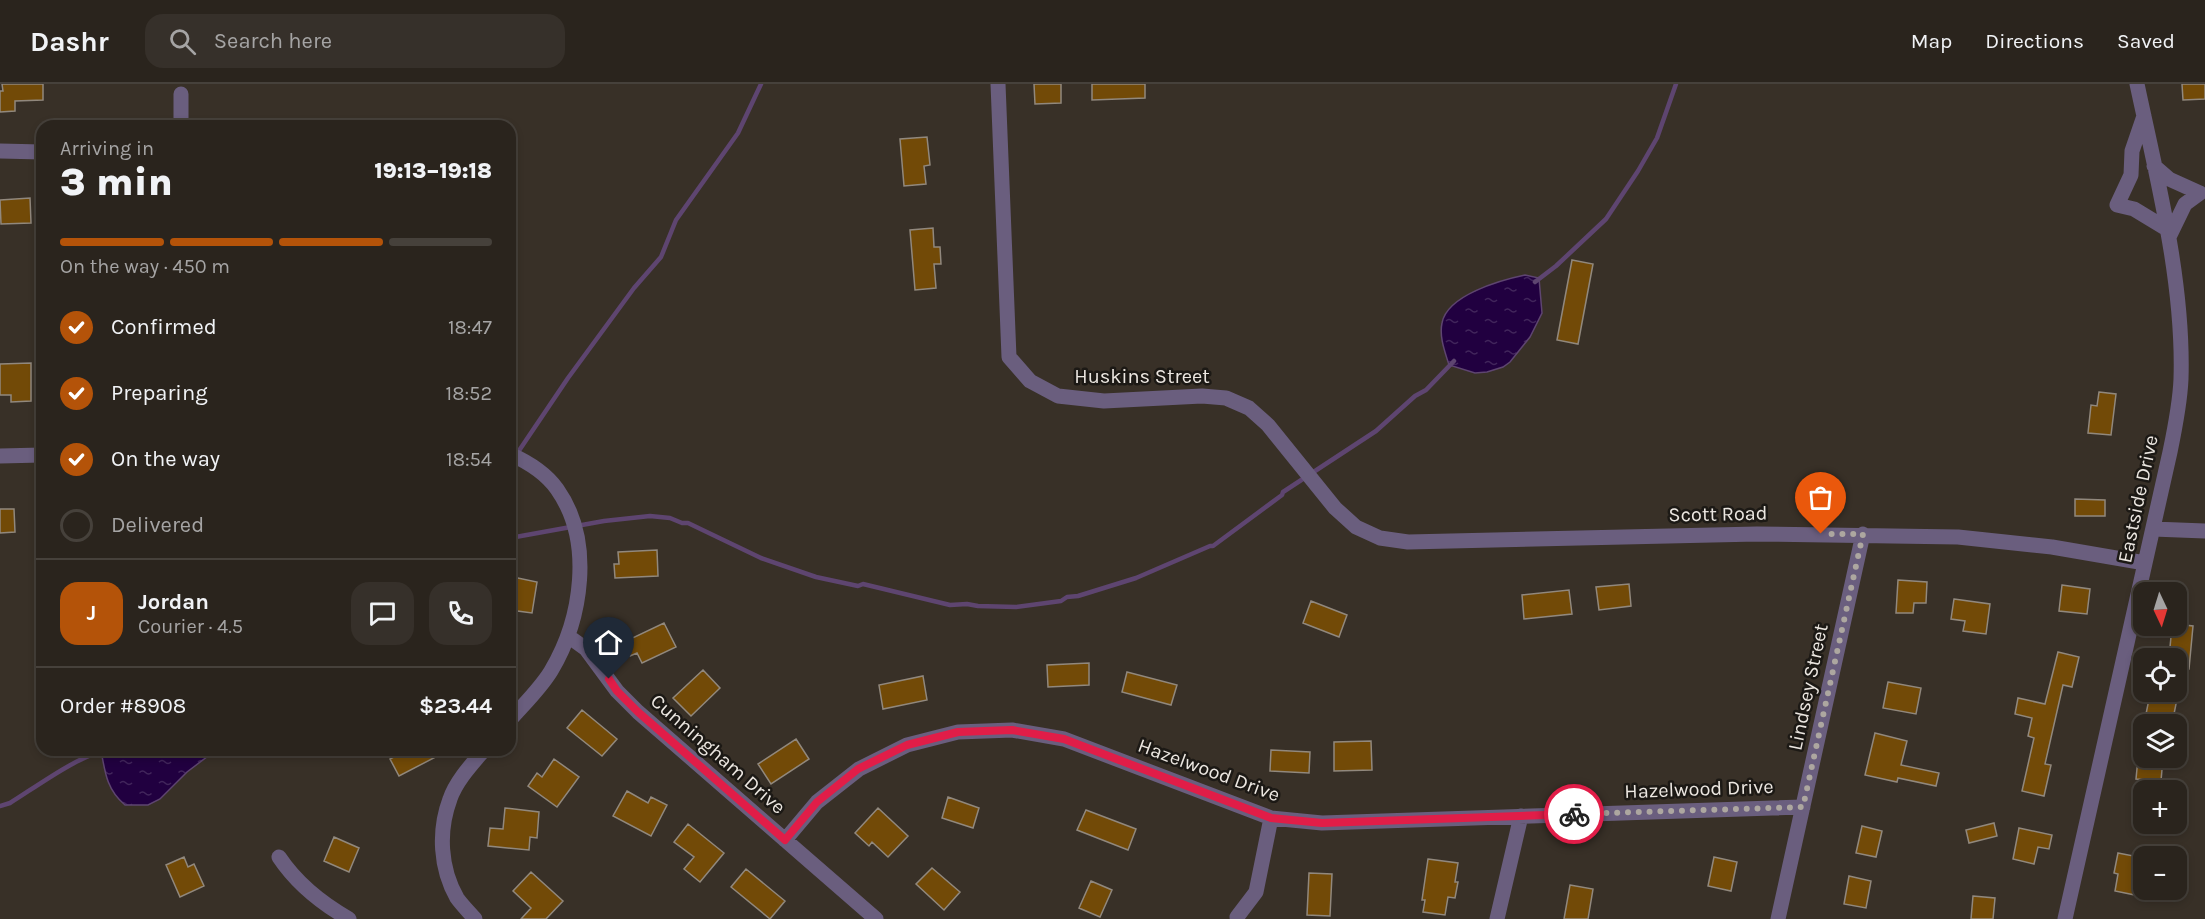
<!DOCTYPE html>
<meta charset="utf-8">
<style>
body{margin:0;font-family:Karla,sans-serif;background:#36302a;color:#f1f3f6;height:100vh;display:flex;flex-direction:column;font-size:22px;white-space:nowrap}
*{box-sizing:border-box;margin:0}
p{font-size:20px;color:#a5a4a4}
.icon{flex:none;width:33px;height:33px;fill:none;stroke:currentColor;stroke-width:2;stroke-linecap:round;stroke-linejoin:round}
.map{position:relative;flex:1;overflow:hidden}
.side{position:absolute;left:36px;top:36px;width:480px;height:636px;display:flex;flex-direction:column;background:#2a241d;border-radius:18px;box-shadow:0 3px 9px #0003,0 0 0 2px #46413b}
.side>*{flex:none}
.needle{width:39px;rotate:176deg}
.buttons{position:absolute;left:2133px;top:498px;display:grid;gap:12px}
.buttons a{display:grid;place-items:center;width:54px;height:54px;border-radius:12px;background:#2a241d;box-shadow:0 3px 9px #0003,0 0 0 2px #46413b;font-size:30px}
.pin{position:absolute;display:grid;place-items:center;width:51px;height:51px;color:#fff;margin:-62px -26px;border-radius:50% 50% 50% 0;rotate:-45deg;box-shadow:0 0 6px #0007}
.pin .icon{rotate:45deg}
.courier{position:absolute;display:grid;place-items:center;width:60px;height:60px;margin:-30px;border:4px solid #e11d48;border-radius:50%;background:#fff;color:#222;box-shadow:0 2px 8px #0007}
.headline em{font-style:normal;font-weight:800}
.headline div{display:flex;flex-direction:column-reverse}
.headline{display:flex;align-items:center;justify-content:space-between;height:102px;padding:0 24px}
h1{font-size:39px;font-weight:800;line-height:45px}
.bar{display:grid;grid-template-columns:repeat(4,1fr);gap:9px 6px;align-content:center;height:72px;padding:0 24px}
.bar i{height:8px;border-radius:4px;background:#46413b}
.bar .selected{background:#b45309}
.bar p{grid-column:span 4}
.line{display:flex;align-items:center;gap:15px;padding:0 24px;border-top:2px solid #46413b}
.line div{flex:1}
.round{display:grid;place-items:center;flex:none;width:63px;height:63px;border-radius:18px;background:#36302a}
ol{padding:0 24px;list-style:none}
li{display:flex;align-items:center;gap:18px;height:66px}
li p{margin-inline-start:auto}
li .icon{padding:6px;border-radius:50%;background:#b45309;color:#fff;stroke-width:4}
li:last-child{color:#a5a4a4}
li i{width:33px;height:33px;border:3px solid #46413b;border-radius:50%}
header{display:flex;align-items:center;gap:36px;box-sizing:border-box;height:84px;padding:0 30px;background:#2a241d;border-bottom:2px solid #46413b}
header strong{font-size:28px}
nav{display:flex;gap:33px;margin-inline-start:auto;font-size:21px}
.search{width:420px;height:54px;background:#36302a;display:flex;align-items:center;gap:15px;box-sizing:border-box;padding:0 21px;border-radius:18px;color:#a5a4a4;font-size:22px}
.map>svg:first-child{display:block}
</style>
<header>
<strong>Dashr</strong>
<div class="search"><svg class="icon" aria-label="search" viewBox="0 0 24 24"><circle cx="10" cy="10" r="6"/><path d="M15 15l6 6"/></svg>Search here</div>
<nav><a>Map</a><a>Directions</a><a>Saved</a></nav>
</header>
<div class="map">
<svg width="2205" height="835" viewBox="0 0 2205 835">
<defs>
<pattern id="water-ripples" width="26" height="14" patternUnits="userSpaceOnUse" patternTransform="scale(1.5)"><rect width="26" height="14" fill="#210040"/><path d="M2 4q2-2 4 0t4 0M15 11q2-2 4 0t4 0" fill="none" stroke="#41255b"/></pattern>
</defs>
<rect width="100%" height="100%" fill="#383027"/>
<path fill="url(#water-ripples)" stroke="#5e4570" stroke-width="1.5" d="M 1525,191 L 1539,194 L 1542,229 L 1530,253 L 1510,278 L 1503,283 L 1487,288 L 1475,289 L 1449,281 C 1445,268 1439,253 1442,239 C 1447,211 1501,196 1525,191 Z
M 101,666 L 216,666 L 187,688 L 160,715 L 148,721 L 125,721 C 107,706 105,689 101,666 Z"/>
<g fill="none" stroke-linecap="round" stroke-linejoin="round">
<path stroke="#5e4570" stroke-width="4.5" d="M 1535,198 L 1556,182 L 1606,135 L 1638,87 L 1657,54 L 1676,0
M 510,380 L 568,294 L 634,204 L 661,173 L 676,136 L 738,49 L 761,0
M 510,454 L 604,437 L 650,432 L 670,434 L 682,439 L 688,439 L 761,474 L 816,493 L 858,502 L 863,500 L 950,521 L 967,520 L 978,522 L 1016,523 L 1061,517 L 1067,513 L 1078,512 L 1136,494 L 1210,462 L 1213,462 L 1282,411 L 1283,408 L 1376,347 L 1415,312 L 1426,306 L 1454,277
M 0,722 L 10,719 C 33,705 83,668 107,667"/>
</g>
<path fill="#724a07" stroke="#91887d" stroke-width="1.5" d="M 2,0 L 43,0 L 43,16 L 15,17 L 15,27 L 0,28 L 0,7 L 3,7 Z
M 1034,0 L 1061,0 L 1061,19 L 1035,20 Z
M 1092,0 L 1145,0 L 1145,14 L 1092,16 Z
M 2182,0 L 2205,0 L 2205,15 L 2183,16 Z
M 927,53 L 930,81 L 924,82 L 926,100 L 904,102 L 900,55 Z
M 30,114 L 31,139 L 1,140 L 0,116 Z
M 933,144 L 934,163 L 940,163 L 941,180 L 934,180 L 936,204 L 915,206 L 910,146 Z
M 1572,176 L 1593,180 L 1578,260 L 1557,256 Z
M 31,279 L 31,317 L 11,318 L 11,311 L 0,311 L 0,280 Z
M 2099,308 L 2116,310 L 2111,351 L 2088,349 L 2091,321 L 2097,322 Z
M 2075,415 L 2105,416 L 2105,432 L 2075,432 Z
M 0,425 L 14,425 L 15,448 L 0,449 Z
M 657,466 L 658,492 L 615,494 L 614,480 L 619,480 L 618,468 Z
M 513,493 L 537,498 L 532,529 L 510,526 Z
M 1898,496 L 1927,498 L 1926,519 L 1914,519 L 1913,529 L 1896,529 Z
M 1629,500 L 1631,522 L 1599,526 L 1596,503 Z
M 2062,501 L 2090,505 L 2087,530 L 2059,527 Z
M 1569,506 L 1572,530 L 1524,535 L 1522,511 Z
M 1954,515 L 1990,520 L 1986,550 L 1963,547 L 1965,537 L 1951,535 Z
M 1311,517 L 1347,531 L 1339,553 L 1303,539 Z
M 664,539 L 676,563 L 642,579 L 637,569 L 630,572 L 624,558 Z
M 2176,540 L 2193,542 L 2189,585 L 2176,583 L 2176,574 L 2169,574 L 2172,542 Z
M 2058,568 L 2079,573 L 2072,603 L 2063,601 L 2045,680 L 2051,681 L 2044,712 L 2022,707 L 2034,654 L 2028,652 L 2032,634 L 2015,630 L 2018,614 L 2045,620 Z
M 1089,579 L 1089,601 L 1048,603 L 1047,581 Z
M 703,586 L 720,604 L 691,632 L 673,614 Z
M 1127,588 L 1177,601 L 1171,621 L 1122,608 Z
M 923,592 L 927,616 L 883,625 L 879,601 Z
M 1888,598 L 1921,604 L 1916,630 L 1883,624 Z
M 2157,608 L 2178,610 L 2172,640 L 2149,640 L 2151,631 L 2146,630 L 2149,615 L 2155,616 Z
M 582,626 L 617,655 L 602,672 L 567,644 Z
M 1875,649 L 1907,657 L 1901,681 L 1939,689 L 1936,702 L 1898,694 L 1897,698 L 1865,691 Z
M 796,655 L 809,675 L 771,700 L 758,680 Z
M 1371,657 L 1372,686 L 1334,687 L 1334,658 Z
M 407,666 L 449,666 L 399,692 L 390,675 Z
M 1271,666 L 1310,668 L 1309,689 L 1270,687 Z
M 2138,674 L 2163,674 L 2161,697 L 2136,695 Z
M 554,675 L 579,693 L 557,723 L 528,702 L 537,689 L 542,693 Z
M 627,707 L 648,719 L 651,713 L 667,721 L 651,752 L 613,732 Z
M 948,713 L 979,724 L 973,744 L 942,734 Z
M 505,724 L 539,728 L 537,754 L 530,753 L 529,766 L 488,762 L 490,744 L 503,745 Z
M 878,724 L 908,752 L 888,773 L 872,758 L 869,762 L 855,749 Z
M 1086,726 L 1136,745 L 1128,766 L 1077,746 Z
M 1994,739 L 1997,752 L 1969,759 L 1966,746 Z
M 688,740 L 724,769 L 700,798 L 684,785 L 694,773 L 674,758 Z
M 1862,742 L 1882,747 L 1876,773 L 1856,769 Z
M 2019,744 L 2052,751 L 2049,765 L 2038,763 L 2034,780 L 2013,775 Z
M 334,753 L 359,764 L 349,788 L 324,777 Z
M 2118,769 L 2144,774 L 2140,795 L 2138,794 L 2135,811 L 2115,807 L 2118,790 L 2114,789 Z
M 184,773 L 188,783 L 194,780 L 204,802 L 180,813 L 166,781 Z
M 1714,773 L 1737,778 L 1731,807 L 1708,802 Z
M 1428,775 L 1458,779 L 1455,798 L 1458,798 L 1455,814 L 1448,813 L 1445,831 L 1423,828 L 1425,816 L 1422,816 Z
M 932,784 L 960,808 L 944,826 L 916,800 Z
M 746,785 L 785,817 L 770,835 L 731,803 Z
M 531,788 L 563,817 L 546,835 L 521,835 L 531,824 L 513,807 Z
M 1309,789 L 1332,790 L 1330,832 L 1307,831 Z
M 1849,792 L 1871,797 L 1866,824 L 1844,820 Z
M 1091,797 L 1112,806 L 1100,833 L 1079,824 Z
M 1570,801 L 1593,805 L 1588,835 L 1564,835 Z
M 1973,812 L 1995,814 L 1993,835 L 1971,835 Z"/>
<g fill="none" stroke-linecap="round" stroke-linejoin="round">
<path stroke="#6a5e7e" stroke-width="15" d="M 998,0 L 1009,273 L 1030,297 L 1058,312 L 1104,317 L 1202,312 L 1226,314 L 1249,324 L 1268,341 L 1335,424 L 1356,443 L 1380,454 L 1408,458 L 1757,450 L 1958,453 L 2052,463 L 2145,479
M 181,10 L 181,42
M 2144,32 L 2132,67 L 2131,91 L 2117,121 L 2134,125 L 2167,145
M 0,67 L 42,68
M 2154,82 L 2169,95 L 2200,109
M 2169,153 L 2185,120 L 2200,109
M 510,370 C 528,378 545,388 557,405 C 594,457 582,535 551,587 C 540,605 524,620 510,636
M 0,372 L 42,371
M 2153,445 L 2205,447
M 568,552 L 586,565 L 617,607 L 638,628 L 876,835
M 785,756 L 817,718 L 859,685 L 907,661 L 958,648 L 1012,646 L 1064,655 L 1271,734 L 1322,739 L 1803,723
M 279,773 C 297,800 321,819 349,835
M 1237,833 L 1256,808 L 1271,734
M 475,835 C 469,828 462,821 457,814 C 440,784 438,747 450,715 C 456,697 472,680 484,666
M 1497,835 L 1521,732
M 1778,835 L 1863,450
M 2065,835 L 2170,368 C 2175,344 2180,319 2181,295 C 2184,198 2157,94 2137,0"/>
</g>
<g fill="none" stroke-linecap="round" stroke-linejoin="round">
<path stroke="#ada7a0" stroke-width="6" stroke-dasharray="0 10.8" d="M 1574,730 L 1803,723 L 1863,450 L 1821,450"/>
<path stroke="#e11d48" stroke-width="8" d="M 609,595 L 617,607 L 638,628 L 785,756 L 817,718 L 858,685 L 907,661 L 958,648 L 1012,646 L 1064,655 L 1271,734 L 1322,739 L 1574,730"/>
</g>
<g text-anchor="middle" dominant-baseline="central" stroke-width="5" stroke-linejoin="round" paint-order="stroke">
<g font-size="20" fill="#ece7e1" stroke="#1c1915">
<text x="1142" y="292">Huskins Street</text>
<text transform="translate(2138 415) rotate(-78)">Eastside Drive</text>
<text transform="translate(1718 430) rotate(-1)">Scott Road</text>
<text transform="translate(1808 603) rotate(-78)">Lindsey Street</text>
<text transform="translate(718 670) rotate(41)">Cunningham Drive</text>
<text transform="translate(1209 686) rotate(20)">Hazelwood Drive</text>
<text transform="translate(1699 705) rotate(-2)">Hazelwood Drive</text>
</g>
</g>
</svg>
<div class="buttons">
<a><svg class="needle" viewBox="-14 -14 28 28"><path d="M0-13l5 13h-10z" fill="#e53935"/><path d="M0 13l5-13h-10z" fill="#a5a4a4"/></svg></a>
<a><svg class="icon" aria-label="locate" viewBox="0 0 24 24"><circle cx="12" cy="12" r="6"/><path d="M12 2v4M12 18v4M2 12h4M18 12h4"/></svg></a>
<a><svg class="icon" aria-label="layers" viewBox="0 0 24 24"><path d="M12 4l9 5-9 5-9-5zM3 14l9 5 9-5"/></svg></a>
<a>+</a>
<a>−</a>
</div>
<div class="pin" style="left:1821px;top:450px;background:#ea580c"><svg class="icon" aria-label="bag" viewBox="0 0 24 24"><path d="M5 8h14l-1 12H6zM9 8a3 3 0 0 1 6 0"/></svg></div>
<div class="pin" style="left:609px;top:595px;background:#1f2937"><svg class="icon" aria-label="home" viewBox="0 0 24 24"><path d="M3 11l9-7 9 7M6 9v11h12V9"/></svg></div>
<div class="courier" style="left:1574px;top:730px"><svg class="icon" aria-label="bike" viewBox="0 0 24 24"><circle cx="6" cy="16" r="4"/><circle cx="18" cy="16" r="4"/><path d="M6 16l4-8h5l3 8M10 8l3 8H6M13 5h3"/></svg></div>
<section class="side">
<div class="headline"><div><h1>3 min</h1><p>Arriving in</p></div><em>19:13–19:18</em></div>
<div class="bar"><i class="selected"></i><i class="selected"></i><i class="selected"></i><i></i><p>On the way · 450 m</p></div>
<ol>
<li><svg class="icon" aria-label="check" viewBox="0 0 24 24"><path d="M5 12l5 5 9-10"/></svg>Confirmed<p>18:47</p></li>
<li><svg class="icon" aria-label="check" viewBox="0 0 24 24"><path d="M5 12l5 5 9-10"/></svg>Preparing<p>18:52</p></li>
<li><svg class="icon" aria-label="check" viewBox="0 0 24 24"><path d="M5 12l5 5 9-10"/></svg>On the way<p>18:54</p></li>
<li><i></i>Delivered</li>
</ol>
<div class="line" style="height:108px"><b class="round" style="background:#b45309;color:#fff">J</b><div><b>Jordan</b><p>Courier · 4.5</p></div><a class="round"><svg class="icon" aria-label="chat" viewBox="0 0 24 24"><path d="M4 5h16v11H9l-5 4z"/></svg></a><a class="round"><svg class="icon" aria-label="phone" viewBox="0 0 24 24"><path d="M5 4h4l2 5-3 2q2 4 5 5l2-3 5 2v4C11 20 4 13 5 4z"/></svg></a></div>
<div class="line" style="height:78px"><div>Order #8908</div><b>$23.44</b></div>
</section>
</div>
